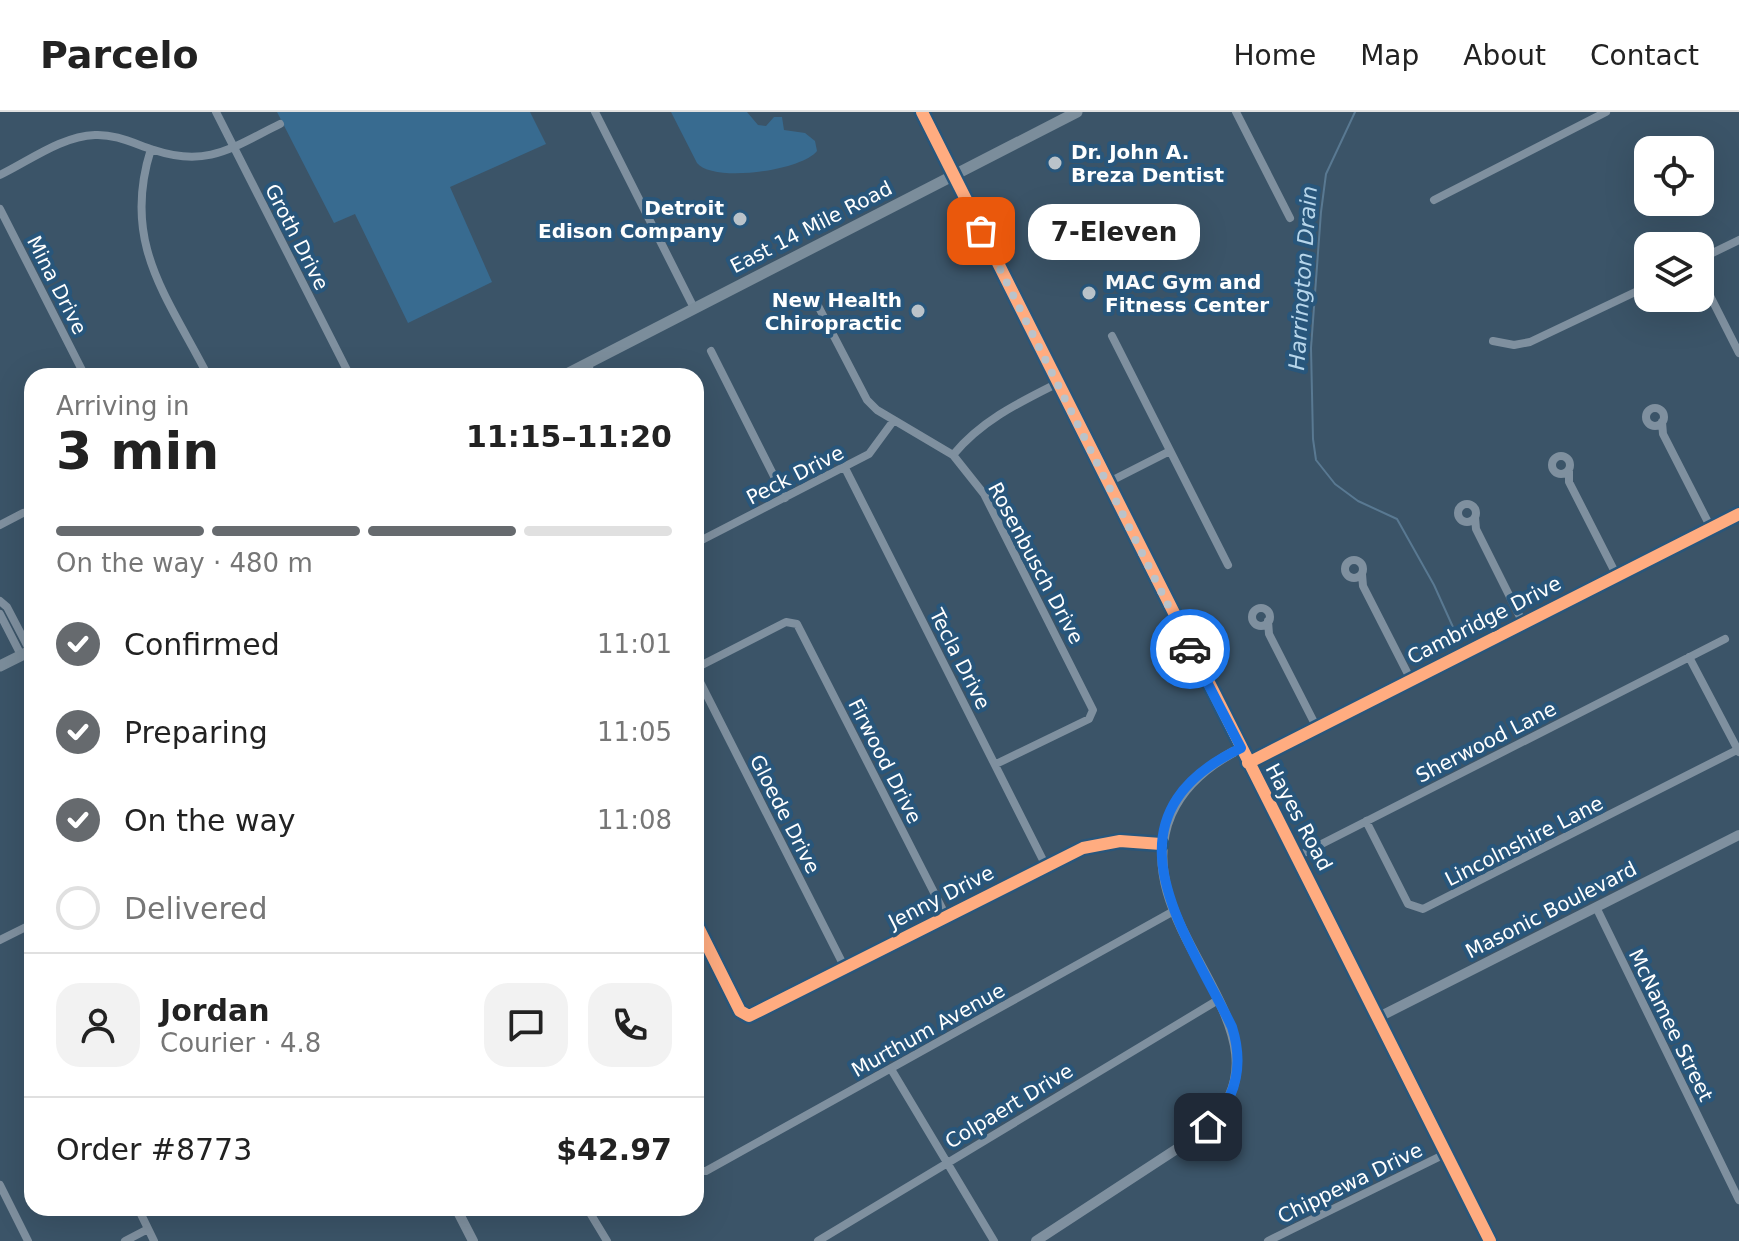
<!DOCTYPE html>
<meta charset="utf-8">
<style>
body{margin:0;font-family:"DejaVu Sans",sans-serif;background:#f2f2f2;color:#222;height:100vh;display:flex;flex-direction:column;font-size:30px;white-space:nowrap}
*{box-sizing:border-box;margin:0}
p{font-size:26px;color:#767676}
.icon{flex:none;width:44px;height:44px;fill:none;stroke:currentColor;stroke-width:2;stroke-linecap:round;stroke-linejoin:round}
.map{position:relative;flex:1;overflow:hidden}
.details{position:absolute;left:24px;top:256px;width:680px;height:848px;display:flex;flex-direction:column;background:#fff;border-radius:24px;box-shadow:0 8px 32px #0002}
.details>*{flex:none}
.buttons{position:absolute;left:1634px;top:24px;display:grid;gap:16px}
.buttons a{display:grid;place-items:center;width:80px;height:80px;border-radius:16px;background:#fff;box-shadow:0 8px 32px #0002;font-size:40px}
.pin{position:absolute;display:grid;place-items:center;width:68px;height:68px;color:#fff;margin:-34px;border-radius:16px;box-shadow:0 4px 12px #0006}
.courier{position:absolute;display:grid;place-items:center;width:80px;height:80px;margin:-40px;border:6px solid #1a73e8;border-radius:50%;background:#fff;color:#222;box-shadow:0 2px 10px #0007}
.bubble{position:absolute;height:56px;border-radius:24px;background:#fff;box-shadow:0 8px 32px #0002;font-size:26px;font-weight:800;line-height:56px;text-align:center}
.overview em{font-style:normal;font-weight:800}
.overview div{display:flex;flex-direction:column-reverse}
.overview{display:flex;align-items:center;justify-content:space-between;height:136px;padding:0 32px}
h1{font-size:52px;font-weight:800;line-height:60px}
.bar{display:grid;grid-template-columns:repeat(4,1fr);gap:12px 8px;align-content:center;height:96px;padding:0 32px}
.bar i{height:10px;border-radius:6px;background:#e0e0e0}
.bar .active{background:#666a6e}
.bar p{grid-column:span 4}
.line{display:flex;align-items:center;gap:20px;padding:0 32px;border-top:2px solid #e0e0e0}
.line div{flex:1}
.round{display:grid;place-items:center;flex:none;width:84px;height:84px;border-radius:24px;background:#f2f2f2}
ol{padding:0 32px;list-style:none}
li{display:flex;align-items:center;gap:24px;height:88px}
li p{margin-inline-start:auto}
li .icon{padding:8px;border-radius:50%;background:#666a6e;color:#fff;stroke-width:4}
li:last-child{color:#767676}
li i{width:44px;height:44px;border:4px solid #e0e0e0;border-radius:50%}
header{display:flex;align-items:center;gap:48px;box-sizing:border-box;height:112px;padding:0 40px;background:#fff;border-bottom:2px solid #e0e0e0}
header strong{font-size:38px}
nav{display:flex;gap:44px;margin-inline-start:auto;font-size:28px}
.map>svg:first-child{display:block}
</style>
<header>
<strong>Parcelo</strong>
<nav><a>Home</a><a>Map</a><a>About</a><a>Contact</a></nav>
</header>
<div class="map">
<svg width="1739" height="1129" viewBox="0 0 1739 1129">
<rect width="100%" height="100%" fill="#3b5468"/>
<path fill="#386b90" d="M 277,0 L 530,0 L 546,32 L 450,75 L 492,170 L 408,211 L 355,102 L 334,111 Z
M 671,0 L 747,0 L 758,13 L 766,14 L 774,5 L 782,5 L 784,18 L 805,21 L 815,29 L 817,39 C 801,59 713,71 697,51 Z"/>
<g fill="none" stroke-linecap="round" stroke-linejoin="round">
<path stroke="#597992" stroke-width="2" d="M 1355,0 L 1326,62 L 1321,100 L 1311,236 L 1313,327 L 1316,348 L 1335,372 L 1358,389 L 1397,407 L 1434,473 L 1457,524"/>
<path stroke="#7f909f" stroke-width="8" d="M 216,0 L 350,264
M 595,0 L 694,196
M 1236,0 L 1290,106
M 151,37 C 121,131 167,184 208,264
M 0,63 C 29,49 62,24 95,23 C 116,22 135,32 154,38 C 208,56 233,35 280,12
M 1434,88 L 1606,0
M 0,97 L 85,264
M 1700,147 L 1739,128
M 1700,164 L 1739,241
M 814,186 L 867,288 L 877,298 L 953,343 L 984,382 L 1093,598 L 1089,607 L 996,652
M 1112,224 L 1228,453
M 1493,229 L 1514,233 L 1530,230 L 1648,174
M 711,239 L 785,386
M 587,252 L 593,264
M1646 305a9 9 0 1 1 18 0a9 9 0 1 1-18 0Z
M 1662,310 L 1663,322 L 1711,416
M 953,343 C 981,309 1018,291 1056,272
M1552 353a9 9 0 1 1 18 0a9 9 0 1 1-18 0Z
M 845,356 L 1046,754
M 1569,357 L 1569,370 L 1617,464
M 1107,371 L 1170,339
M1458 401a9 9 0 1 1 18 0a9 9 0 1 1-18 0Z
M 1475,405 L 1476,417 L 1523,511
M 0,413 L 23,401
M 696,431 L 869,342 L 894,308
M1345 457a9 9 0 1 1 18 0a9 9 0 1 1-18 0Z
M 1362,462 L 1363,474 L 1411,568
M 0,489 L 7,495 L 30,539
M1252 505a9 9 0 1 1 18 0a9 9 0 1 1-18 0Z
M 0,502 L 21,543
M 1268,509 L 1269,522 L 1317,616
M 1689,545 L 1739,640
M 696,556 L 786,510 L 797,512 L 946,804
M 696,562 L 845,856
M 1248,651 L 1739,402
M 31,681 L 32,680
M 1366,709 L 1408,792 L 1423,797 L 1737,638
M 1298,744 L 1725,527
M 1596,795 L 1739,1088
M 696,811 L 740,899 L 749,904 L 1083,736 L 1120,729 L 1161,732
M 0,828 L 32,812
M 891,957 L 994,1129
M 696,1059 L 706,1059 L 1172,800
M 0,1073 L 28,1129
M 138,1096 L 154,1129
M 587,1096 L 607,1129
M 125,1129 L 148,1117
M 818,1129 L 1218,888
M 1268,1129 L 1445,1042"/>
<path stroke="#7f909f" stroke-width="10" d="M 922,0 L 1490,1129
M 1379,905 L 1739,723
M 456,1096 L 473,1129
M 1036,1129 L 1195,1025 C 1320,927 1119,821 1171,702 C 1185,671 1211,651 1241,636"/>
<path stroke="#7b8d9b" stroke-width="11" d="M 563,264 L 1077,0
M 0,554 L 32,538"/>
<defs>
<path id="cycleway" d="M 922,0 L 1490,1129
M 1248,651 L 1739,402
M 696,811 L 740,899 L 749,904 L 1083,736 L 1120,729 L 1161,732"/>
</defs>
<use href="#cycleway" stroke="#28567b" stroke-width="17"/>
<use href="#cycleway" stroke="#ffac80" stroke-width="12"/>
</g>
<g fill="none" stroke-linecap="round" stroke-linejoin="round">
<path stroke="#bac3ca" stroke-width="8" stroke-dasharray="0 14.4" d="M 981,119 L 1190,537"/>
<path stroke="#1a73e8" stroke-width="10" d="M 1190,537 L 1241,636 C 1097,705 1184,817 1232,915 C 1244,953 1236,987 1208,1015"/>
</g>
<g fill="#bac3ca" stroke="#28567b" stroke-width="3">
<circle cx="1055" cy="51" r="8"/>
<circle cx="740" cy="107" r="8"/>
<circle cx="1089" cy="181" r="8"/>
<circle cx="918" cy="199" r="8"/>
</g>
<g text-anchor="middle" dominant-baseline="central" stroke-width="8" stroke-linejoin="round" paint-order="stroke">
<g font-size="20" font-weight="bold" fill="#fff" stroke="#28567b" text-anchor="start">
<text x="1071" y="40">Dr. John A.<tspan x="1071" dy="23">Breza Dentist</tspan></text>
<text x="724" y="96" text-anchor="end">Detroit<tspan x="724" dy="23">Edison Company</tspan></text>
<text x="1105" y="170">MAC Gym and<tspan x="1105" dy="23">Fitness Center</tspan></text>
<text x="902" y="188" text-anchor="end">New Health<tspan x="902" dy="23">Chiropractic</tspan></text>
</g>
<g font-size="20" fill="#fff" stroke="#28567b">
<text transform="translate(811 115) rotate(-27)">East 14 Mile Road</text>
<text transform="translate(297 125) rotate(63)">Groth Drive</text>
<text transform="translate(57 173) rotate(63)">Mina Drive</text>
<text transform="translate(795 363) rotate(-27)">Peck Drive</text>
<text transform="translate(1036 451) rotate(62)">Rosenbusch Drive</text>
<text transform="translate(1484 508) rotate(-27)">Cambridge Drive</text>
<text transform="translate(960 547) rotate(63)">Tecla Drive</text>
<text transform="translate(1486 630) rotate(-27)">Sherwood Lane</text>
<text transform="translate(885 649) rotate(63)">Firwood Drive</text>
<text transform="translate(785 702) rotate(63)">Gloede Drive</text>
<text transform="translate(1299 705) rotate(62)">Hayes Road</text>
<text transform="translate(1524 729) rotate(-27)">Lincolnshire Lane</text>
<text transform="translate(941 785) rotate(-27)">Jenny Drive</text>
<text transform="translate(1551 798) rotate(-27)">Masonic Boulevard</text>
<text transform="translate(1671 913) rotate(64)">McNamee Street</text>
<text transform="translate(928 918) rotate(-29)">Murthum Avenue</text>
<text transform="translate(1009 994) rotate(-31)">Colpaert Drive</text>
<text transform="translate(1350 1071) rotate(-26)">Chippewa Drive</text>
</g>
<g font-size="22" font-style="italic" fill="#b7d6eb" stroke="#28567b">
<text transform="translate(1303 166) rotate(-86)">Harrington Drain</text>
</g>
</g>
</svg>
<div class="buttons">
<a><svg class="icon" aria-label="locate" viewBox="0 0 24 24"><circle cx="12" cy="12" r="6"/><path d="M12 2v4M12 18v4M2 12h4M18 12h4"/></svg></a>
<a><svg class="icon" aria-label="layers" viewBox="0 0 24 24"><path d="M12 4l9 5-9 5-9-5zM3 14l9 5 9-5"/></svg></a>
</div>
<div class="pin" style="left:981px;top:119px;background:#ea580c"><svg class="icon" aria-label="bag" viewBox="0 0 24 24"><path d="M5 8h14l-1 12H6zM9 8a3 3 0 0 1 6 0"/></svg></div>
<div class="pin" style="left:1208px;top:1015px;background:#1f2937"><svg class="icon" aria-label="home" viewBox="0 0 24 24"><path d="M3 11l9-7 9 7M6 9v11h12V9"/></svg></div>
<div class="courier" style="left:1190px;top:537px"><svg class="icon" aria-label="car" viewBox="0 0 24 24"><path d="M5 17H2v-5l4-1 3-4h7l3 4 3 1v5h-3M9 17h6M6 11h13"/><circle cx="7" cy="17" r="2"/><circle cx="17" cy="17" r="2"/></svg></div>
<div class="bubble" style="left:1028px;top:92px;width:172px">7-Eleven</div>
<section class="details">
<div class="overview"><div><h1>3 min</h1><p>Arriving in</p></div><em>11:15–11:20</em></div>
<div class="bar"><i class="active"></i><i class="active"></i><i class="active"></i><i></i><p>On the way · 480 m</p></div>
<ol>
<li><svg class="icon" aria-label="check" viewBox="0 0 24 24"><path d="M5 12l5 5 9-10"/></svg>Confirmed<p>11:01</p></li>
<li><svg class="icon" aria-label="check" viewBox="0 0 24 24"><path d="M5 12l5 5 9-10"/></svg>Preparing<p>11:05</p></li>
<li><svg class="icon" aria-label="check" viewBox="0 0 24 24"><path d="M5 12l5 5 9-10"/></svg>On the way<p>11:08</p></li>
<li><i></i>Delivered</li>
</ol>
<div class="line" style="height:144px"><a class="round"><svg class="icon" aria-label="person" viewBox="0 0 24 24"><circle cx="12" cy="8" r="4"/><path d="M4 21q1-7 8-7t8 7"/></svg></a><div><b>Jordan</b><p>Courier · 4.8</p></div><a class="round"><svg class="icon" aria-label="chat" viewBox="0 0 24 24"><path d="M4 5h16v11H9l-5 4z"/></svg></a><a class="round"><svg class="icon" aria-label="phone" viewBox="0 0 24 24"><path d="M5 4h4l2 5-3 2q2 4 5 5l2-3 5 2v4C11 20 4 13 5 4z"/></svg></a></div>
<div class="line" style="height:104px"><div>Order #8773</div><b>$42.97</b></div>
</section>
</div>
